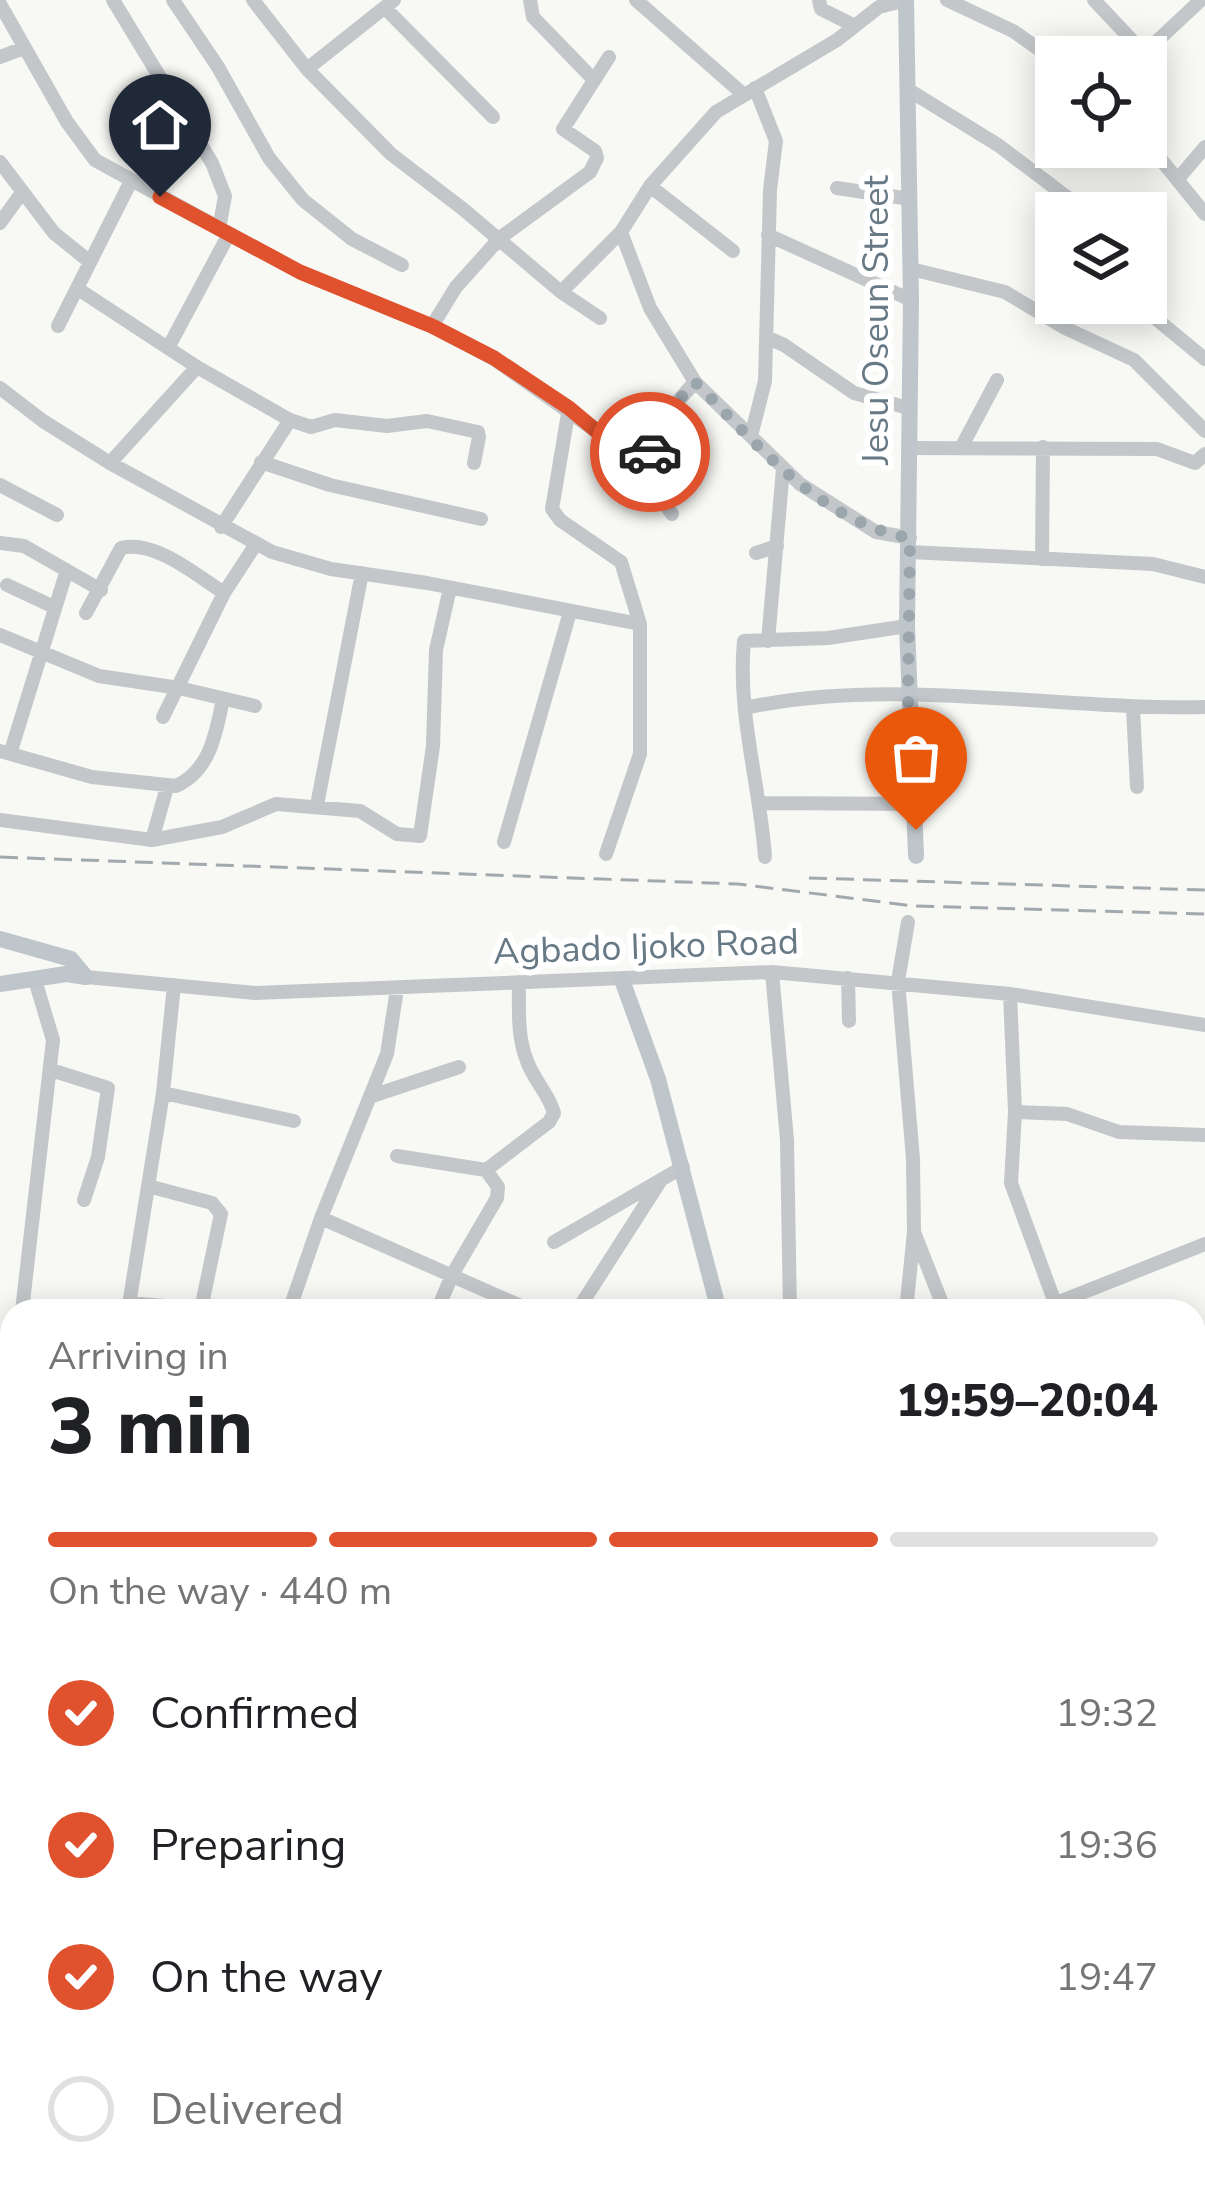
<!DOCTYPE html>
<meta charset="utf-8">
<style>
body{margin:0;font-family:"Nunito Sans",sans-serif;background:#f2f2f2;color:#202124;height:100vh;display:flex;flex-direction:column;font-size:45px;white-space:nowrap}
*{box-sizing:border-box;margin:0}
p{font-size:39px;color:#757577}
.icon{flex:none;width:66px;height:66px;fill:none;stroke:currentColor;stroke-width:2;stroke-linecap:round;stroke-linejoin:round}
.map{position:relative;flex:1;overflow:hidden}
.side{position:absolute;left:0px;top:1299px;width:1206px;height:900px;display:flex;flex-direction:column;background:#fff;border-radius:36px 36px 0 0;box-shadow:0 6px 30px #0003}
.side>*{flex:none}
.buttons{position:absolute;left:1035px;top:36px;display:grid;gap:24px}
.buttons a{display:grid;place-items:center;width:132px;height:132px;border-radius:0px;background:#fff;box-shadow:0 6px 30px #0003;font-size:60px}
.pin{position:absolute;display:grid;place-items:center;width:102px;height:102px;color:#fff;margin:-123px -51px;border-radius:50% 50% 50% 0;rotate:-45deg;box-shadow:0 0 12px #0007}
.pin .icon{rotate:45deg}
.courier{position:absolute;display:grid;place-items:center;width:120px;height:120px;margin:-60px;border:9px solid #df522d;border-radius:50%;background:#fff;color:#222;box-shadow:0 3px 15px #0007}
.summary em{font-style:normal;font-weight:800}
.summary div{display:flex;flex-direction:column-reverse}
.summary{display:flex;align-items:center;justify-content:space-between;height:204px;padding:0 48px}
h1{font-size:78px;font-weight:800;line-height:90px}
.bar{display:grid;grid-template-columns:repeat(4,1fr);gap:18px 12px;align-content:center;height:144px;padding:0 48px}
.bar i{height:15px;border-radius:9px;background:#e0e0e0}
.bar .on{background:#df522d}
.bar p{grid-column:span 4}
ol{padding:0 48px;list-style:none}
li{display:flex;align-items:center;gap:36px;height:132px}
li p{margin-inline-start:auto}
li .icon{padding:12px;border-radius:50%;background:#df522d;color:#fff;stroke-width:4}
li:last-child{color:#757577}
li i{width:66px;height:66px;border:6px solid #e0e0e0;border-radius:50%}
.map>svg:first-child{display:block}
</style>
<div class="map">
<svg width="1205" height="2199" viewBox="0 0 1205 2199">
<rect width="100%" height="100%" fill="#f8f8f5"/>
<path fill="#e8e9e8" d="M 12,1584 L 12,2187 L 741,2187 L 733,2199 L 0,2199 L 0,1596 Z"/>
<g fill="none" stroke-linecap="round" stroke-linejoin="round">
<path stroke="#c3c7ca" stroke-width="14" d="M 113,0 L 212,163 L 225,196 L 219,229
M 173,0 L 218,67 L 269,158 L 303,200 L 352,239 L 402,265
M 253,0 L 307,69 L 391,154 L 463,209 L 561,292 L 600,318
M 530,0 L 533,17 L 593,79
M 636,0 L 744,95
M 819,0 L 821,9 L 855,26
M 947,0 L 1013,31 L 1056,61
M 1094,0 L 1144,53
M 0,4 L 67,122 L 95,160 L 300,272 L 432,326 L 494,359 L 613,443 L 642,469 L 672,514
M 385,8 L 493,117
M 0,57 L 24,48
M 1140,57 L 1201,0
M 307,69 L 394,0
M 907,89 L 998,145 L 1088,213
M 1146,141 L 1205,214
M 0,162 L 54,233 L 90,262
M 1178,179 L 1205,147
M 650,186 L 733,251
M 837,188 L 910,199
M 0,223 L 21,194
M 621,232 L 650,308 L 695,382 L 800,484 L 876,532 L 910,538
M 768,235 L 911,300
M 911,269 L 1005,292 L 1065,328 L 1134,360 L 1205,431
M 78,289 L 197,367 L 290,420 L 311,427 L 335,420 L 387,426 L 427,421 L 478,432 L 479,437 L 474,463
M 561,292 L 621,232 L 650,186 L 716,112 L 837,40 L 879,7 L 906,0
M 1137,303 L 1205,359
M 58,326 L 131,181
M 432,326 L 456,287 L 500,238 L 590,172 L 597,158 L 595,151 L 563,129 L 609,57
M 766,337 L 784,345 L 854,393 L 908,408
M 168,348 L 229,234
M 0,388 L 43,421 L 110,463 L 272,552 L 331,569 L 427,583 L 640,624
M 569,408 L 552,509 L 560,520 L 621,562 L 640,624 L 640,754 L 606,854
M 751,436 L 765,381 L 770,190 L 776,141 L 755,88
M 962,446 L 997,380
M 908,448 L 1157,449 L 1195,463 L 1205,454
M 261,462 L 330,485 L 481,519
M 110,463 L 197,367
M 642,469 L 670,410 L 695,382
M 0,485 L 57,515
M 221,527 L 290,420
M 0,543 L 24,546 L 101,590
M 909,552 L 1153,564 L 1205,577
M 756,553 L 777,546
M 1042,559 L 1043,447
M 7,585 L 54,607
M 86,613 L 121,548 C 156,540 196,575 224,593
M 0,635 L 99,676 L 179,688 L 255,706
M 768,641 L 783,469
M 745,708 C 890,676 1056,710 1205,707
M 1133,708 L 1137,787
M 163,717 L 224,593 L 256,544
M 0,751 L 92,777 L 176,786 C 211,770 216,732 223,699
M 11,751 L 66,573
M 761,803 L 917,804
M 317,805 L 362,573
M 0,820 L 152,840 L 167,787
M 152,840 L 222,827 L 276,804 L 360,811 L 397,834 L 420,836 L 433,746 L 436,650 L 450,588
M 504,842 L 570,612
M 765,857 C 760,785 737,713 744,641 L 828,638 L 907,626
M 772,972 L 787,1140 L 790,1311
M 86,977 L 255,993 L 772,972 L 1010,994 L 1205,1025
M 848,978 L 849,1021
M 1010,994 L 1015,1112 L 1011,1183 L 1058,1311
M 51,1070 L 108,1088 L 98,1157 L 84,1200
M 163,1093 L 294,1121
M 372,1096 L 459,1067
M 1015,1112 L 1067,1114 L 1119,1132 L 1205,1135
M 397,1156 L 486,1170 L 549,1122 L 554,1113 C 549,1094 533,1079 527,1061 C 517,1036 519,1009 519,982
M 321,1218 L 532,1311
M 914,1232 L 945,1311
M 554,1242 L 683,1167
M 129,1303 L 201,1309 L 221,1214 L 212,1203 L 148,1186
M 1054,1304 L 1205,1244
M 22,1311 L 53,1040 L 35,980
M 128,1311 L 163,1093 L 174,985
M 289,1311 L 321,1218 L 387,1054 L 397,989
M 437,1311 L 452,1275 L 497,1198 L 498,1187 L 486,1170
M 577,1311 L 661,1180
M 906,1311 L 914,1232 L 913,1159 L 898,981 L 908,922
M 1194,1403 L 1202,1430
M 0,1405 L 12,1406
M 0,1463 L 12,1428
M 1194,1595 L 1205,1637
M 1194,1674 L 1205,1668
M 1194,1764 L 1205,1753
M 1194,1848 L 1205,1857
M 0,1993 L 12,1989
M 618,2199 L 625,2187
M 797,2199 L 800,2187
M 920,2199 L 920,2187
M 1196,2199 L 1205,2156"/>
<path stroke="#bec6cb" stroke-width="16" d="M 906,0 L 911,300 L 907,626 L 916,856
M 0,939 L 71,959 L 86,977
M 622,980 L 658,1079 L 719,1311
M 0,984 L 66,974 L 86,977
M 1194,2035 L 1205,2045"/>
<path stroke="#a2a9ae" stroke-width="3" stroke-dasharray="18 9" stroke-linecap="butt" d="M 0,857 L 738,884 L 914,906 L 1205,914
M 809,878 L 1205,890"/>
</g>
<g fill="none" stroke-linecap="round" stroke-linejoin="round">
<path stroke="#9aa5ac" stroke-width="12" stroke-dasharray="0 21.6" d="M 650,452 L 670,410 L 695,382 C 757,444 820,522 910,538 L 908,697 L 916,830"/>
<path stroke="#df522d" stroke-width="15" d="M 160,197 L 300,272 L 432,326 L 494,358 L 569,408 L 642,469 L 650,452"/>
</g>
<g text-anchor="middle" dominant-baseline="central" stroke-width="12" stroke-linejoin="round" paint-order="stroke">
<g font-size="36" fill="#677985" stroke="#fff">
<text transform="translate(876 320) rotate(-90)">Jesu Oseun Street</text>
<text transform="translate(646 947) rotate(-2)">Agbado Ijoko Road</text>
</g>
</g>
</svg>
<div class="buttons">
<a><svg class="icon" aria-label="locate" viewBox="0 0 24 24"><circle cx="12" cy="12" r="6"/><path d="M12 2v4M12 18v4M2 12h4M18 12h4"/></svg></a>
<a><svg class="icon" aria-label="layers" viewBox="0 0 24 24"><path d="M12 4l9 5-9 5-9-5zM3 14l9 5 9-5"/></svg></a>
</div>
<div class="pin" style="left:916px;top:830px;background:#ea580c"><svg class="icon" aria-label="bag" viewBox="0 0 24 24"><path d="M5 8h14l-1 12H6zM9 8a3 3 0 0 1 6 0"/></svg></div>
<div class="pin" style="left:160px;top:197px;background:#1f2937"><svg class="icon" aria-label="home" viewBox="0 0 24 24"><path d="M3 11l9-7 9 7M6 9v11h12V9"/></svg></div>
<div class="courier" style="left:650px;top:452px"><svg class="icon" aria-label="car" viewBox="0 0 24 24"><path d="M5 17H2v-5l4-1 3-4h7l3 4 3 1v5h-3M9 17h6M6 11h13"/><circle cx="7" cy="17" r="2"/><circle cx="17" cy="17" r="2"/></svg></div>
<section class="side">
<div class="summary"><div><h1>3 min</h1><p>Arriving in</p></div><em>19:59–20:04</em></div>
<div class="bar"><i class="on"></i><i class="on"></i><i class="on"></i><i></i><p>On the way · 440 m</p></div>
<ol>
<li><svg class="icon" aria-label="check" viewBox="0 0 24 24"><path d="M5 12l5 5 9-10"/></svg>Confirmed<p>19:32</p></li>
<li><svg class="icon" aria-label="check" viewBox="0 0 24 24"><path d="M5 12l5 5 9-10"/></svg>Preparing<p>19:36</p></li>
<li><svg class="icon" aria-label="check" viewBox="0 0 24 24"><path d="M5 12l5 5 9-10"/></svg>On the way<p>19:47</p></li>
<li><i></i>Delivered</li>
</ol>
</section>
</div>
